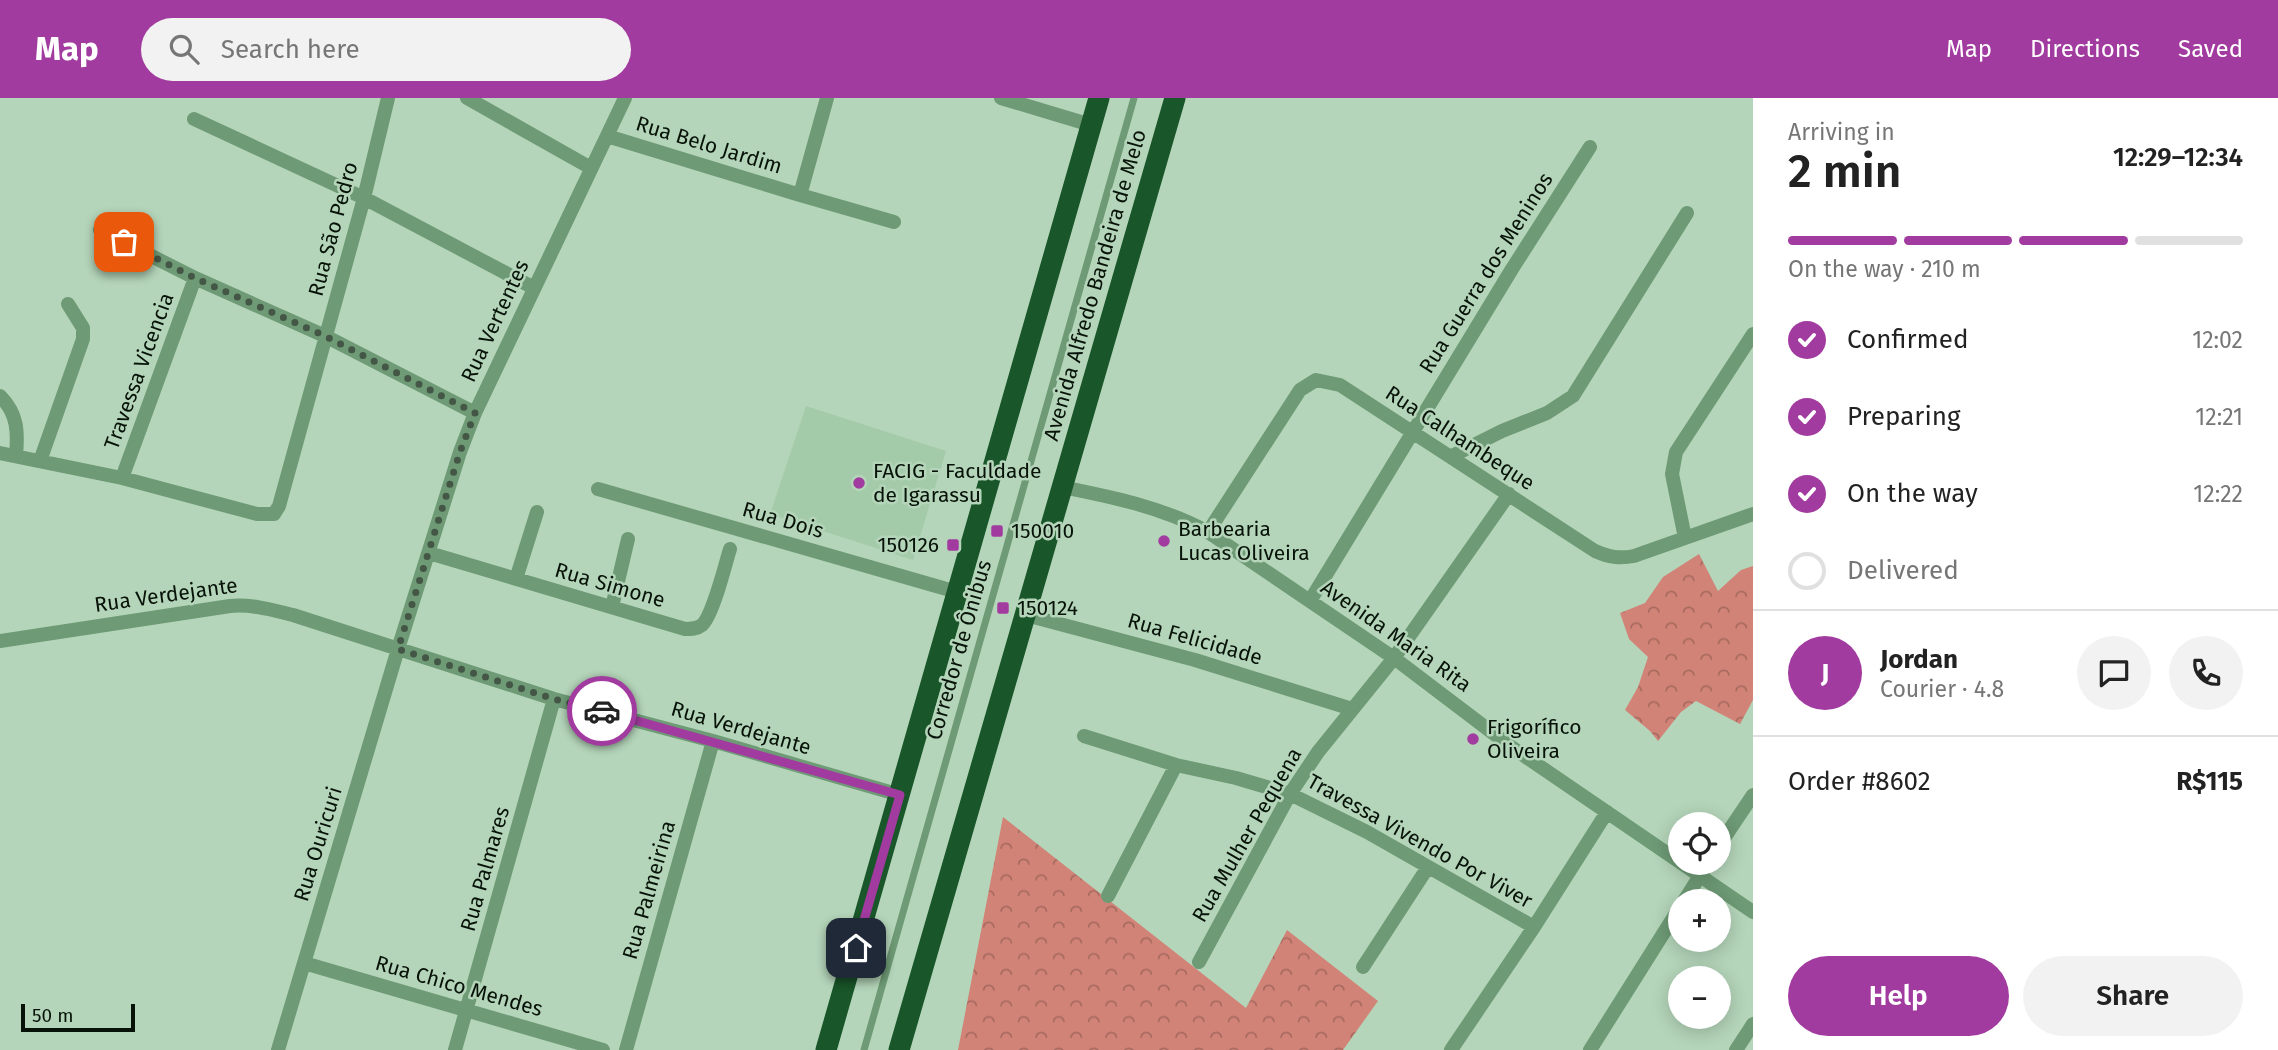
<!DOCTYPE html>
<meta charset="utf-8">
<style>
body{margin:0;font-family:"Fira Sans",sans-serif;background:#f2f2f2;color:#222;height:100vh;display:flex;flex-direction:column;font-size:26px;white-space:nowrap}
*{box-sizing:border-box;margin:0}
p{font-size:23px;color:#767676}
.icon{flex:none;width:38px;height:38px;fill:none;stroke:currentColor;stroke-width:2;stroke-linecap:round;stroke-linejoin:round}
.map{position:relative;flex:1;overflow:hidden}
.side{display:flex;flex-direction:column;background:#fff;width:525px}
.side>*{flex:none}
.buttons{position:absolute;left:1668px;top:714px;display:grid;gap:14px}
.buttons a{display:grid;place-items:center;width:63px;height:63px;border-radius:50%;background:#fff;box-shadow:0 4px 18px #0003;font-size:35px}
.scale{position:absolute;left:21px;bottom:18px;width:114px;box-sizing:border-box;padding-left:7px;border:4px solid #071208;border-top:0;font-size:19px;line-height:24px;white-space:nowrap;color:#071208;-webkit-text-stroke:5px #b4d5b9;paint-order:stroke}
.pin{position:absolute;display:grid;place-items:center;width:60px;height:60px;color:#fff;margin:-30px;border-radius:14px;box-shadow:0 4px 10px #0006}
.courier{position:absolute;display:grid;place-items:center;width:70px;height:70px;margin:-35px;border:5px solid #a23b9f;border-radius:50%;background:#fff;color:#222;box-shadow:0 2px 9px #0007}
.head em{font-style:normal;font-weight:600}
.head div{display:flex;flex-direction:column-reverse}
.head{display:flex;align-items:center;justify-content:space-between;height:119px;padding:0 35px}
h1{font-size:46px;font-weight:600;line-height:52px}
.bar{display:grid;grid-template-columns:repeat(4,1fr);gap:10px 7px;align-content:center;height:84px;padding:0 35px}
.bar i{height:9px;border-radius:5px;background:#e0e0e0}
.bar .current{background:#a23b9f}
.bar p{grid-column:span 4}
.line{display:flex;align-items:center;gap:18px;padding:0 35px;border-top:2px solid #e0e0e0}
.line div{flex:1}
.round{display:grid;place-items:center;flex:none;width:74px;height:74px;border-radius:37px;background:#f2f2f2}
ol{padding:0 35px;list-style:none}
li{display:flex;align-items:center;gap:21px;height:77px}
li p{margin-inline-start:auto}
li .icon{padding:7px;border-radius:50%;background:#a23b9f;color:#fff;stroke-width:4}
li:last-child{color:#767676}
li i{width:38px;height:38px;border:4px solid #e0e0e0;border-radius:50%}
.action{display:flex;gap:14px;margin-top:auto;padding:14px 35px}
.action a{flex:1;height:80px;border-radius:42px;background:#a23b9f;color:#fff;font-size:28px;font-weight:600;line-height:80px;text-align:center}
.action a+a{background:#f2f2f2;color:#222}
header{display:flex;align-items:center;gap:42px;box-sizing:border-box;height:98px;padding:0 35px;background:#a23b9f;color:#fff}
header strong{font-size:33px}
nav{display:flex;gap:38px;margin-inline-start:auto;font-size:24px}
.search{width:490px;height:63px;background:#f2f2f2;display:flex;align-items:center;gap:18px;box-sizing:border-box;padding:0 24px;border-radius:38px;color:#767676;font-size:26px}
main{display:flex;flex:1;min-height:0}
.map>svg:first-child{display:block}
</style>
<header>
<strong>Map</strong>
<div class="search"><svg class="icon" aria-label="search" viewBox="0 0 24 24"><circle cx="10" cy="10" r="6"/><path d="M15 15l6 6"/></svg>Search here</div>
<nav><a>Map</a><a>Directions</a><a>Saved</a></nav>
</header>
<main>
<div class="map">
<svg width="1753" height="952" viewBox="0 0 1753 952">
<defs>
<pattern id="forest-crowns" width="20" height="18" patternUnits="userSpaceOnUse" patternTransform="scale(1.75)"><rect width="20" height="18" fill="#d18377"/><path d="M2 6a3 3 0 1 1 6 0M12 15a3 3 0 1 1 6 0" fill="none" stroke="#a86a60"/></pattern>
</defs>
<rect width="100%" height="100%" fill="#b4d5b9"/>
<path fill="#a4cba9" d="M 806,308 L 946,353 L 913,462 L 770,416 Z"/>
<path fill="url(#forest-crowns)" d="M 1699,456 L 1718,493 L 1741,472 L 1753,468 L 1753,602 L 1740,626 L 1696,603 L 1681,614 L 1658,643 L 1650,633 L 1625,612 L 1638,589 L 1648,559 L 1629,541 L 1620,515 L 1645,505 L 1663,479 Z
M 1003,719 L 1246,910 L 1287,832 L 1378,903 L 1343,952 L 958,952 Z"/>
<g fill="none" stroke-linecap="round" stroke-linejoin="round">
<path stroke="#6e9a75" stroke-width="7" d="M 864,952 L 1134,0"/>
<path stroke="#6e9a75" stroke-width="14" d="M 467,0 L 591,70
M 827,0 L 800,97 L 894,124
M 1001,0 L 1091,27
M 194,21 L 364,100 L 534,190
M 607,38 L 800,97
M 100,132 L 195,180 L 325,238 L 475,315
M 0,298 C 18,316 18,334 16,358
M 0,355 L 122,380 L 257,416 L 274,416 L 279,408 L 364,100 L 388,0
M 1452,358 L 1502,333 L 1547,315 L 1573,298 L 1687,115
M 40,363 L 83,241 L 83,230 L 68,206
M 122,380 L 195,180
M 1062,389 C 1112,399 1162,409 1208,434 L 1394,560 L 1510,648 L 1753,814
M 598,391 L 957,494
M 1208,434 L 1300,292 L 1316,282 L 1340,287 L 1595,453 C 1609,459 1619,461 1634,458 L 1753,416
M 1685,440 L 1672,376 L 1676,354 L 1753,236
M 429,455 L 685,531 C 691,531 697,531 702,527 C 713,517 725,467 730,451
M 516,481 L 537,414
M 1310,503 L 1512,171 L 1590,49
M 612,509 L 628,441
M 1026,517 L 1195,562 L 1352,611
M 0,543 L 230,508 C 252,506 272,512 293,517 L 554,601 L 713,643 L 900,697
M 1084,638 L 1176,667 L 1236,680 L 1290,696 L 1367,734 L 1534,829
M 1718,749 L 1753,697
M 1108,798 L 1176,667
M 1684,803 L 1708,765
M 1199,864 L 1290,696 L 1318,654 L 1394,560 L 1509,396
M 304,865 L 603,952
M 1363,869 L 1428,769
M 278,952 L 398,551 L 460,354 L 475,315 L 625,0
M 455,952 L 554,601
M 626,952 L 713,643
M 1451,952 L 1534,829 L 1607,714
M 1590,952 L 1680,809
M 1736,952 L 1753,926"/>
<path stroke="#195629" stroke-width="21" d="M 826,952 L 1099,0
M 899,952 L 1175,0"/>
</g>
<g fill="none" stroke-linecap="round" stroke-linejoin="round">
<path stroke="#445646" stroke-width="7" stroke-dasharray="0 12.6" d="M 124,144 L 195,180 L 325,238 L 475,315 L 460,354 L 398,551 L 554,601 L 602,613"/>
<path stroke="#a23b9f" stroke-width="9" d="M 602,613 L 900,697 L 856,850"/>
</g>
<g fill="#a23b9f" stroke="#b4d5b9" stroke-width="2.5">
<circle cx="859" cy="385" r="7"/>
<rect x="990" y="426" width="14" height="14" rx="3.5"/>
<circle cx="1164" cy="443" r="7"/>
<rect x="946" y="440" width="14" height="14" rx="3.5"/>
<rect x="996" y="503" width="14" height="14" rx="3.5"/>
<circle cx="1473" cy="641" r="7"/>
</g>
<g text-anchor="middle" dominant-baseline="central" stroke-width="5" stroke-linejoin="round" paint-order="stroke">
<g font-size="21" fill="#071208" stroke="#b4d5b9">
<text transform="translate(709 47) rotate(17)">Rua Belo Jardim</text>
<text transform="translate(333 131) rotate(-75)">Rua São Pedro</text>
<text transform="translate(1486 175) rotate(-58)">Rua Guerra dos Meninos</text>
<text transform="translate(1095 187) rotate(-74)">Avenida Alfredo Bandeira de Melo</text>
<text transform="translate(495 223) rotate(-65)">Rua Vertentes</text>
<text transform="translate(139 273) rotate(-70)">Travessa Vicencia</text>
<text transform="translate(1460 340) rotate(33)">Rua Calhambeque</text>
<text transform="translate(783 422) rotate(16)">Rua Dois</text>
<text transform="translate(610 487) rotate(16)">Rua Simone</text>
<text transform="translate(166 497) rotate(-8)">Rua Verdejante</text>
<text transform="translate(1396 538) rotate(35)">Avenida Maria Rita</text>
<text transform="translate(1195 541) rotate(16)">Rua Felicidade</text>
<text transform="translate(959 552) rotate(-74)">Corredor de Ônibus</text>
<text transform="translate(741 630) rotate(16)">Rua Verdejante</text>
<text transform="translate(1247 737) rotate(-60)">Rua Mulher Pequena</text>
<text transform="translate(1420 743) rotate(29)">Travessa Vivendo Por Viver</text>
<text transform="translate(318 746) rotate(-73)">Rua Ouricuri</text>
<text transform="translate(485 771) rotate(-74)">Rua Palmares</text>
<text transform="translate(649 792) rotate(-74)">Rua Palmeirina</text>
<text transform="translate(459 888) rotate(16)">Rua Chico Mendes</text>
</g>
<g font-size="21" fill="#071208" stroke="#b4d5b9" text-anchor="start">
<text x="873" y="373">FACIG - Faculdade<tspan x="873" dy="24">de Igarassu</tspan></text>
<text x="1178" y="431">Barbearia<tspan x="1178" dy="24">Lucas Oliveira</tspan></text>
<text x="1011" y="433">150010</text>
<text x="939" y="447" text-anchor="end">150126</text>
<text x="1017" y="510">150124</text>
<text x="1487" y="629">Frigorífico<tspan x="1487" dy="24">Oliveira</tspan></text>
</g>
</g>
</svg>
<div class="buttons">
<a><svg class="icon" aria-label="locate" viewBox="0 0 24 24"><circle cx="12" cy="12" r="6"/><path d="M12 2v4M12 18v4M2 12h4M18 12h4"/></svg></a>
<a>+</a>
<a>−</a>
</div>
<div class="scale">50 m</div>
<div class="pin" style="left:124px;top:144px;background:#ea580c"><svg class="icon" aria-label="bag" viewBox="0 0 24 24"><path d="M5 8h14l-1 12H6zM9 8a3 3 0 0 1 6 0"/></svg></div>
<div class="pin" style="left:856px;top:850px;background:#1f2937"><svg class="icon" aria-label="home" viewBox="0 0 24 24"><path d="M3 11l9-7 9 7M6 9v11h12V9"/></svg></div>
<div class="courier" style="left:602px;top:613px"><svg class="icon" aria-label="car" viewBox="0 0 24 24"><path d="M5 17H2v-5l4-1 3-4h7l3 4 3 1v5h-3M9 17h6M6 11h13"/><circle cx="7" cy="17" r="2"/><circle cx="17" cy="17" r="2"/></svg></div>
</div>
<section class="side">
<div class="head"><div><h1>2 min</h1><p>Arriving in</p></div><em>12:29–12:34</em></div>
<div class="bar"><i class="current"></i><i class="current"></i><i class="current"></i><i></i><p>On the way · 210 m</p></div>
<ol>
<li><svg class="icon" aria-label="check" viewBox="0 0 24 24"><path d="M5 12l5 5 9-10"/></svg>Confirmed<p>12:02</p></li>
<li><svg class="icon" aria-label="check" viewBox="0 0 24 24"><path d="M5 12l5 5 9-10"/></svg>Preparing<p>12:21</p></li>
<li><svg class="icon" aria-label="check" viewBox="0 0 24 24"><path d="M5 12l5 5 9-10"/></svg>On the way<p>12:22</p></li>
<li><i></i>Delivered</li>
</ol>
<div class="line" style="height:126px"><b class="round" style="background:#a23b9f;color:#fff">J</b><div><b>Jordan</b><p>Courier · 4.8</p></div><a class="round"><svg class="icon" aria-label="chat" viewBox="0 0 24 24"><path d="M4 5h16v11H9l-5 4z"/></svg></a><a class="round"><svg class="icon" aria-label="phone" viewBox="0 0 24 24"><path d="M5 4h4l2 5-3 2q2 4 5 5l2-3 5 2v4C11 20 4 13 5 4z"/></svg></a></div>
<div class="line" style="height:91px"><div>Order #8602</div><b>R$115</b></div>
<div class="action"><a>Help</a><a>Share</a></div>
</section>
</main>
